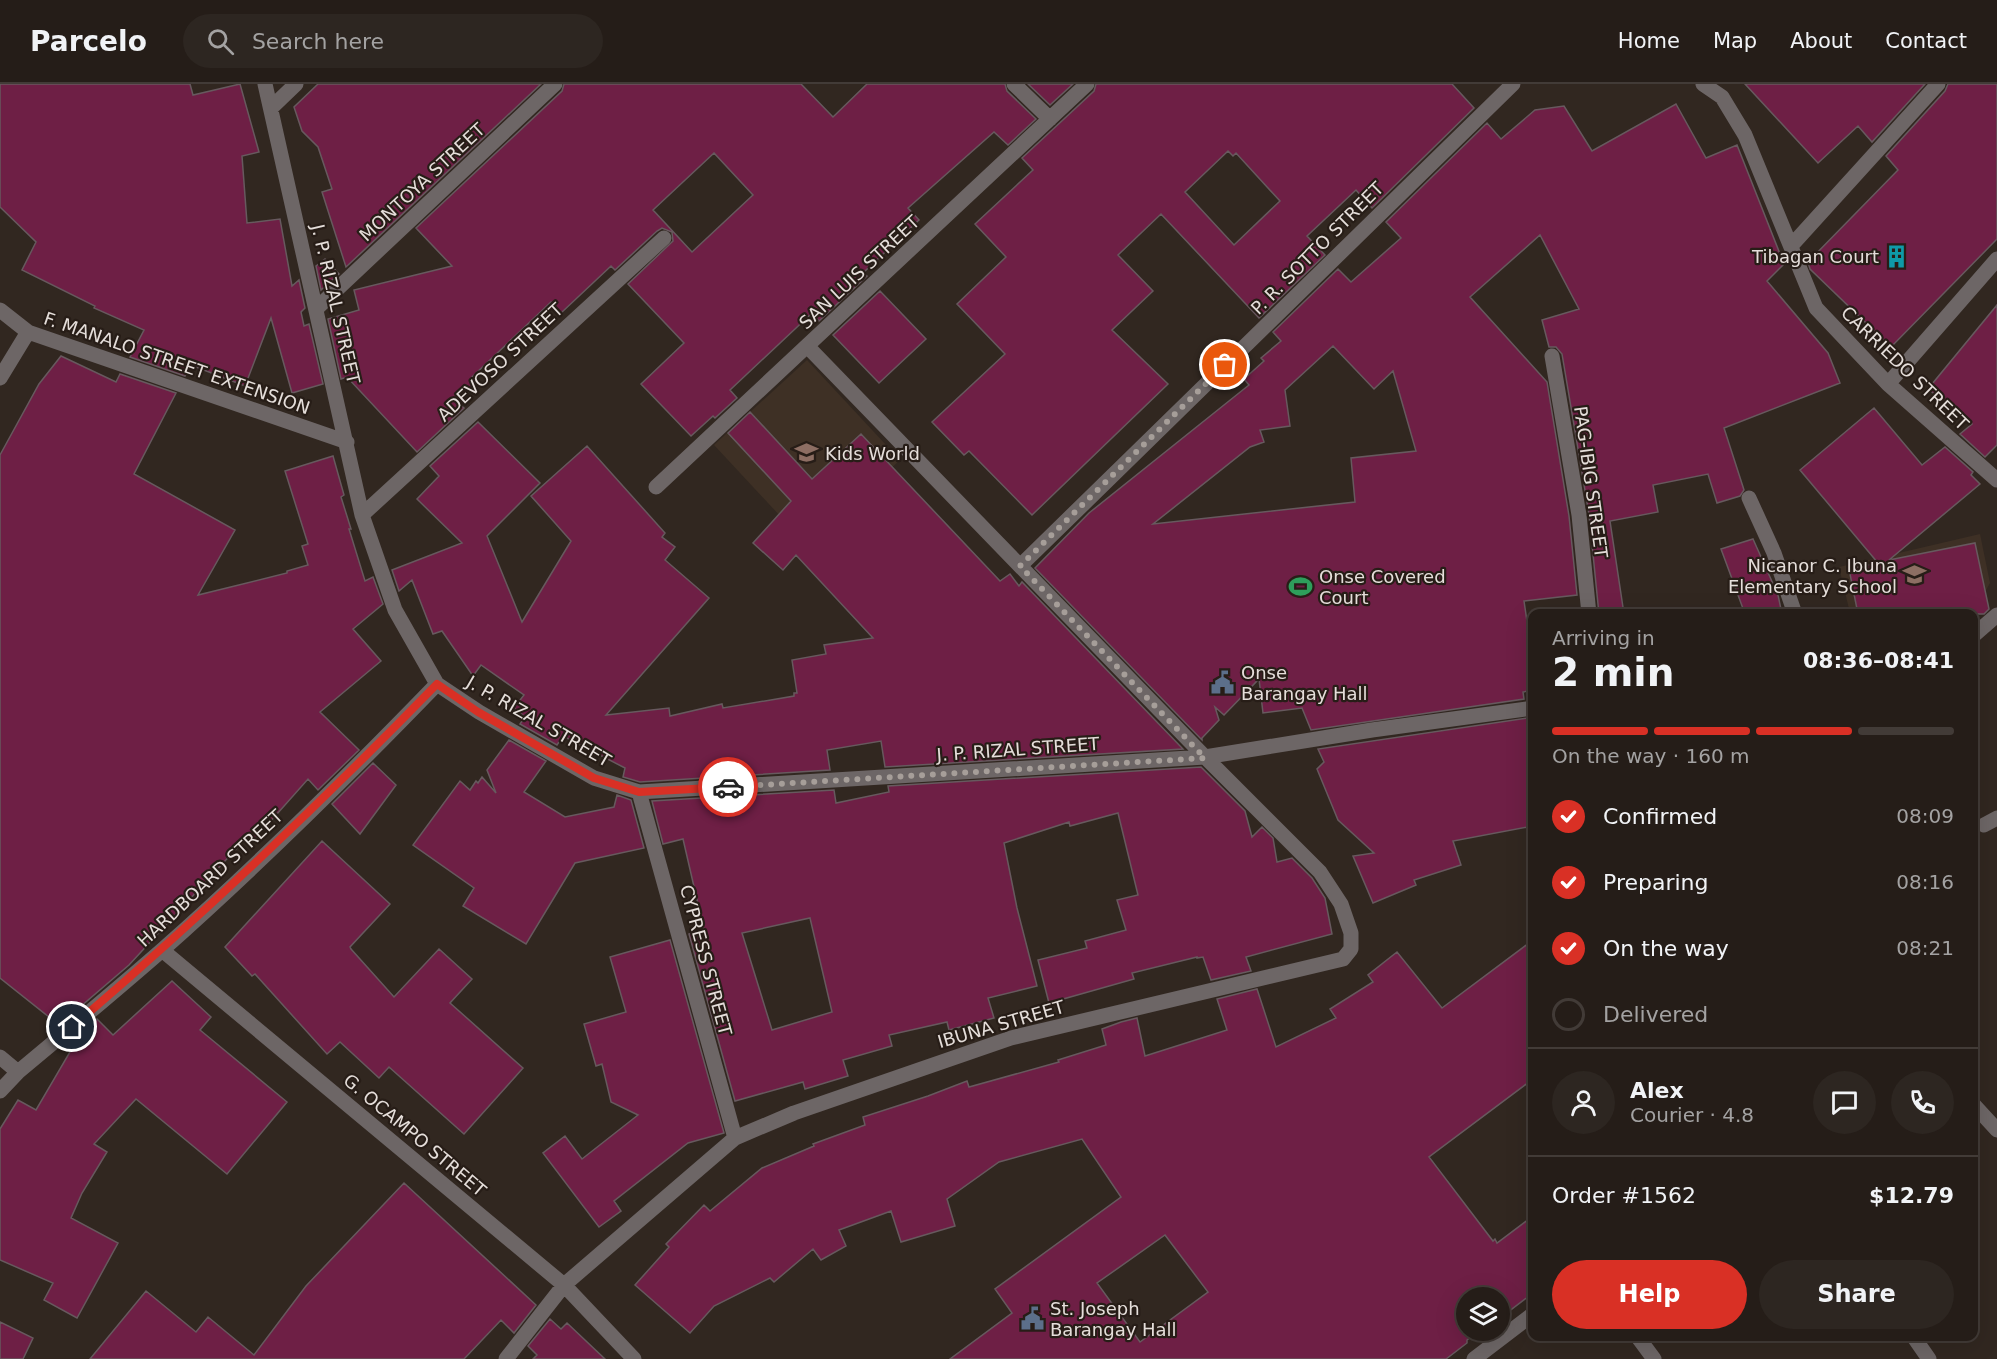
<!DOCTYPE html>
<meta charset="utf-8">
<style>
body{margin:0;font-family:"DejaVu Sans",sans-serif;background:#2d2621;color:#f1f3f6;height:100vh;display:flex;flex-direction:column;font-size:22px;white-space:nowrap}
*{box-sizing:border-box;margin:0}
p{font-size:20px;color:#a3a2a2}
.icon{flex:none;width:33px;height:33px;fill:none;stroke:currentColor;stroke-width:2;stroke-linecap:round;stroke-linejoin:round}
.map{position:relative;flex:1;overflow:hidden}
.panel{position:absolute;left:1528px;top:525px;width:450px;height:732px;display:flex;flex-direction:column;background:#251d18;border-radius:12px;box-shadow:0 6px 24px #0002,0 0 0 2px #423b37}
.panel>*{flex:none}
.buttons{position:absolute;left:1456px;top:1203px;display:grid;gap:12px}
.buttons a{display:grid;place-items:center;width:54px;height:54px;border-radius:50%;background:#251d18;box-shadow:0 6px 24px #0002,0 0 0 2px #423b37;font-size:30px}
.pin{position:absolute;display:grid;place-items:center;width:51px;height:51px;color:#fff;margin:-26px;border:3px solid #fff;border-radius:50%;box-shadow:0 2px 6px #0007}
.courier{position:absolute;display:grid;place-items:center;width:60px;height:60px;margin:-30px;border:4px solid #d93025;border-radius:50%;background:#fff;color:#222;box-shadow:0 2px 8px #0007}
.overview em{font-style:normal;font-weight:700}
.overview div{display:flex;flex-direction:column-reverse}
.overview{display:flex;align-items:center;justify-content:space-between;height:102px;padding:0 24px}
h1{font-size:39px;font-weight:700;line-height:45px}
.bar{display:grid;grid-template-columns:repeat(4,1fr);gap:9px 6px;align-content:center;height:72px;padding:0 24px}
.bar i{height:8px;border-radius:4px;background:#423b37}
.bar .selected{background:#d93025}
.bar p{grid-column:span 4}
.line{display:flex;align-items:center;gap:15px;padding:0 24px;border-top:2px solid #423b37}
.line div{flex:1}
.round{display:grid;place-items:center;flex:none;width:63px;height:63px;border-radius:32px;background:#2d2621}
ol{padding:0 24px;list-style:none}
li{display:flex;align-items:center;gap:18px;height:66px}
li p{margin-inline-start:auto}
li .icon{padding:6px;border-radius:50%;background:#d93025;color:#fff;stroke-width:4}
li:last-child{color:#a3a2a2}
li i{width:33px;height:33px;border:3px solid #423b37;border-radius:50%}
.action{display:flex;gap:12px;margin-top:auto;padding:12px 24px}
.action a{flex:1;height:69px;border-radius:36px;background:#d93025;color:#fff;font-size:24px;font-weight:700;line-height:69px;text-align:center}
.action a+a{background:#2d2621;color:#f1f3f6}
header{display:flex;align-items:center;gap:36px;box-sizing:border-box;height:84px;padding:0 30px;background:#251d18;border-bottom:2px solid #423b37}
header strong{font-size:28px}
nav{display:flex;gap:33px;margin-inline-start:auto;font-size:21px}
.search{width:420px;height:54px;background:#2d2621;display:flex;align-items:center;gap:15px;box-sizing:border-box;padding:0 21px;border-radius:33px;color:#a3a2a2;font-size:22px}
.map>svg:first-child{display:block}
</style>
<header>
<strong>Parcelo</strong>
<div class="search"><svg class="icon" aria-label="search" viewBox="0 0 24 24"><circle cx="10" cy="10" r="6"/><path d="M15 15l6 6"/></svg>Search here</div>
<nav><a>Home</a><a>Map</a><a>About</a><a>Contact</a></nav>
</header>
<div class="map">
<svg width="1997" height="1275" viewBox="0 0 1997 1275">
<rect width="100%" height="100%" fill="#312720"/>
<path fill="#3e3025" d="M 807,276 L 900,376 L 808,462 L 714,361 Z
M 1980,450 L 1990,499 L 1973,529 L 1850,529 L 1839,483 Z"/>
<path fill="#6e1f45" stroke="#67595e" stroke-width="1.5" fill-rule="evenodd" d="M 0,0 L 190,0 L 193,11 L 240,0 L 259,68 L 242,72 L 247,139 L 280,135 L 292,202 L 299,196 L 305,224 L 301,228 L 304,242 L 309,240 L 323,300 L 292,309 L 271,234 L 245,302 L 191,281 L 185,292 L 130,273 L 144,246 L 94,224 L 95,222 L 22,186 L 36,158 L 0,123 Z
M 318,0 L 541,0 L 346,183 L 322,108 L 332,105 L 318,63 L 302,47 L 294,23 Z
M 564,0 L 801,0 L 833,33 L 867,0 L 1005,0 L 1007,7 L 1036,35 L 1008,61 L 994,48 L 908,124 L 919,136 L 863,189 L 867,192 L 819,237 L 812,229 L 730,306 L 737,314 L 715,334 L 713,332 L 691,352 L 641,300 L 684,259 L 628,200 L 673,157 L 672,148 L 662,144 L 657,147 L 615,186 L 611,182 L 561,229 L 551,218 L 472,293 L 478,299 L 457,318 L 464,324 L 417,368 L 347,293 L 341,295 L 328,235 L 359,226 L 354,206 L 452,182 L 416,144 L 562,7 ZM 714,69 L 753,111 L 692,168 L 653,126 Z
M 1028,0 L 1073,0 L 1050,21 Z
M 1096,0 L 1452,0 L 1474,24 L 1372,124 L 1356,106 L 1307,152 L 1325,171 L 1259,234 L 1161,130 L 1118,171 L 1153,207 L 1112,246 L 1168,300 L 1032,431 L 969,367 L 964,371 L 932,338 L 1005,270 L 957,220 L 1006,173 L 975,140 L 1033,86 L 1022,74 L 1094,7 ZM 1228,67 L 1233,72 L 1236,69 L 1280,117 L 1234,161 L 1185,108 Z
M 1745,0 L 1925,0 L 1872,58 L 1858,42 L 1818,79 Z
M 1948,0 L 1997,0 L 1997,155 L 1891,263 L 1810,185 L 1808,178 L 1898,86 L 1886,72 L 1945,7 Z
M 1676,20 L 1706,74 L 1737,61 L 1784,180 L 1767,197 L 1828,269 L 1840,299 L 1724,344 L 1744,406 L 1740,412 L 1717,419 L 1708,390 L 1653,401 L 1658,428 L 1610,437 L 1624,530 L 1599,530 L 1589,430 L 1562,270 L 1556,263 L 1549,263 L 1542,236 L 1579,225 L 1540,151 L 1470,213 L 1547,298 L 1569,432 L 1577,511 L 1524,517 L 1533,578 L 1533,606 L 1523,608 L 1524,615 L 1311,646 L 1302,624 L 1263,629 L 1259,595 L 1224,631 L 1215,623 L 1219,636 L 1202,654 L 1202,656 L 1035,484 L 1089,429 L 1249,301 L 1244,295 L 1264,277 L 1261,274 L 1281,257 L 1273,248 L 1338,185 L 1351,198 L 1401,154 L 1386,138 L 1487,39 L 1501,55 L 1535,26 L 1564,22 L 1592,67 ZM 1333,262 L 1374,305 L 1393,287 L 1416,367 L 1351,374 L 1355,418 L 1153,440 L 1250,363 L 1264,358 L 1260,346 L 1290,342 L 1285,306 Z
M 325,175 L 339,190 L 321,206 L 316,182 Z
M 880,207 L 926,255 L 879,299 L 833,251 Z
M 1997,221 L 1997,361 L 1985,373 L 1960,350 L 1972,340 L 1928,305 Z
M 61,272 L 116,298 L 120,290 L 176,309 L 134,390 L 235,446 L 198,511 L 287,489 L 287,487 L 308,481 L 302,462 L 308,460 L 285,387 L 333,372 L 344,411 L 341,413 L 351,445 L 349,445 L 365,497 L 373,493 L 383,520 L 353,545 L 381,577 L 320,628 L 359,666 L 318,706 L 308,695 L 253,757 L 248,752 L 129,881 L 59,941 L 0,894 L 0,371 L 39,300 Z
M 1874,324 L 1922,381 L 1945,363 L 1973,388 L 1971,391 L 1980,400 L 1889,476 L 1975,459 L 1989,525 L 1984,530 L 1858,530 L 1849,485 L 1878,479 L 1800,386 Z
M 750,328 L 812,395 L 861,350 L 1000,497 L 1010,490 L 1019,502 L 1022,498 L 1183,665 L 885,683 L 881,657 L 827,666 L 830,686 L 640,698 L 623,693 L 625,684 L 563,652 L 557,661 L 520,640 L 525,633 L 514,624 L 524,611 L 481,581 L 473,592 L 442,547 L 433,550 L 412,496 L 399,507 L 392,486 L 462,459 L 417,415 L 439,392 L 430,382 L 478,338 L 540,399 L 487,452 L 522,538 L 571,457 L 531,412 L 587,362 L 665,449 L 662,453 L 675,463 L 665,476 L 709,514 L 606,631 L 669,624 L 670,632 L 722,620 L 723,624 L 794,612 L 794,609 L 797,609 L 792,576 L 826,570 L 824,561 L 873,554 L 796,471 L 783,486 L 753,459 L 791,417 L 728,349 Z
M 1753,455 L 1778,511 L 1782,530 L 1745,530 L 1721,465 Z
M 1528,634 L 1533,658 L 1533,742 L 1453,757 L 1461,781 L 1414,796 L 1416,801 L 1373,819 L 1353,772 L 1374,769 L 1338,736 L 1317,685 L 1324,678 L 1318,665 Z
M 509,656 L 546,677 L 524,708 L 565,733 L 614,723 L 617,711 L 631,716 L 644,764 L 575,779 L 526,860 L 463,822 L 474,804 L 413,761 L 460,697 L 470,706 L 476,697 L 478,699 L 482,693 L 496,709 L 487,686 Z
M 373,679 L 396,701 L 360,750 L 332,720 Z
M 1201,683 L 1245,727 L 1252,753 L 1262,743 L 1273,754 L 1277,778 L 1292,774 L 1312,794 L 1325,814 L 1332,850 L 1246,873 L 1251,887 L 1211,896 L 1203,873 L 1197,874 L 1197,873 L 1132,889 L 1134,895 L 1049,919 L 1038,876 L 1087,864 L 1085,857 L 1126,846 L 1117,816 L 1138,811 L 1118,729 L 1070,742 L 1069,738 L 1004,759 L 1017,824 L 1037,902 L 988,914 L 994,934 L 949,946 L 947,938 L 889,951 L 892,962 L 843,976 L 848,992 L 805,1005 L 803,998 L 735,1017 L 689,850 L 704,846 L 683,755 L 663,760 L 652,717 L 834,706 L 836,719 L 889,708 L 888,702 ZM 810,834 L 832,928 L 772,946 L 742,849 Z
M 322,757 L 390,820 L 350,863 L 351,865 L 394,913 L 439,865 L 472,895 L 450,919 L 523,984 L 464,1050 L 389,983 L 379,994 L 340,958 L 327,970 L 255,890 L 252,892 L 225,863 Z
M 670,856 L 724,1049 L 688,1059 L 614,1117 L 621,1127 L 599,1143 L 543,1069 L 565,1052 L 582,1075 L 638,1031 L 611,1018 L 602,980 L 596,982 L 584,940 L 626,928 L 610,873 Z
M 1533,856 L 1533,995 L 1429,1073 L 1493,1157 L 1495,1155 L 1497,1159 L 1533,1132 L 1533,1209 L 1504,1231 L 1503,1229 L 1500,1231 L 1500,1214 L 1467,1214 L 1467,1246 L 1480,1246 L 1467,1256 L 1467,1259 L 1446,1275 L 950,1275 L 1012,1229 L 995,1205 L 1121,1113 L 1082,1055 L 999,1078 L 947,1115 L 955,1142 L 901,1158 L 891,1127 L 839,1146 L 846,1162 L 821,1176 L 813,1165 L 774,1198 L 770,1194 L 714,1222 L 690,1249 L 635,1201 L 669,1163 L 666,1160 L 704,1121 L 710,1127 L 762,1084 L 814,1062 L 813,1060 L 865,1041 L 863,1033 L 928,1012 L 967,997 L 969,1003 L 1059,978 L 1058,976 L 1106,961 L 1102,945 L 1121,938 L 1137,934 L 1145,972 L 1227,946 L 1217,915 L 1257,905 L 1276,963 L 1336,934 L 1330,925 L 1373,898 L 1368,891 L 1397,868 L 1442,924 ZM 1165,1151 L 1208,1208 L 1140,1258 L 1097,1199 Z
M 172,897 L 211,933 L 200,946 L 287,1018 L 227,1090 L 136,1015 L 94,1060 L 107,1068 L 82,1109 L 71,1134 L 118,1159 L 77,1234 L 44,1216 L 53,1199 L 0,1176 L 0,1045 L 18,1016 L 36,1026 L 77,956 L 74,954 L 97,935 L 113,951 Z
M 404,1099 L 536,1221 L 514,1249 L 501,1236 L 464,1275 L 90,1275 L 146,1207 L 196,1248 L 208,1233 L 254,1271 L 306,1202 Z
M 550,1235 L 561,1245 L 567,1239 L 605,1275 L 533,1275 L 537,1271 L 528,1262 Z
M 0,1238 L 33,1254 L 23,1275 L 0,1275 Z"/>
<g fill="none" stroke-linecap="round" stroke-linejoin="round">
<path stroke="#6d6666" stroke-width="15" d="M 265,0 L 362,431 L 395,526 L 437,600 L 479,628 L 594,694 L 639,708 L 1205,673 L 1372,646 L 1533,624
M 1014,0 L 1050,35
M 1703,0 L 1722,13 L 1745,51 L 1816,224 L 1888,300 L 1997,396
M 271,24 L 296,0
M 1791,162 L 1938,0
M 316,225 L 555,0
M 0,226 L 28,248 L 347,358
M 1552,272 L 1579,431 L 1589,530
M 0,294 L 28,248
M 1888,300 L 1997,175
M 656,403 L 1087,0
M 1749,414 L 1774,469 L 1795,530
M 362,431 L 664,154
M 1020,482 L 1513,0
M 1974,551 L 1997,531
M 639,708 L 735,1054
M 1984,741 L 1997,734
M 162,866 L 564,1201 L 634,1275
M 0,973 L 18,988
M 0,1007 L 18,988 C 66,948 114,908 161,867 C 257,782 348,692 437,600
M 1974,1021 L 1997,1046
M 1637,1252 L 1654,1275
M 1913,1252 L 1929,1275
M 506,1275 L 564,1201 L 735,1054 L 794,1029 L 1011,954 L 1343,875 L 1351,865 L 1351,849 L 1341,820 L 1320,788 L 1205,673 L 808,263
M 1474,1275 L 1533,1230"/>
</g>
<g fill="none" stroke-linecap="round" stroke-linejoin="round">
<path stroke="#a69e99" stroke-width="6" stroke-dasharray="0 10.8" d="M 728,703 L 1205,674 L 1020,482 L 1225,281"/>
<path stroke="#d93025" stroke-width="8" d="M 72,943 C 200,834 320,720 437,600 L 478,628 L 594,694 L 639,708 L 728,703"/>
</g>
<defs>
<symbol id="building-bare" viewBox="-9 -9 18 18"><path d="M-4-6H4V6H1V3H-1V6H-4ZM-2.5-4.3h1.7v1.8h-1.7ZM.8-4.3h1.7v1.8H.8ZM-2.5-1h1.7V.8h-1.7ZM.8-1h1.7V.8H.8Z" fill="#0f9aa8" stroke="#271d17" stroke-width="2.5" paint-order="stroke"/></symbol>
<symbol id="school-bare" viewBox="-9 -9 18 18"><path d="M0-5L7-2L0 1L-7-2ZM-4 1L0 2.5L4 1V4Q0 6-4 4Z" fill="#8d6e63" stroke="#271d17" stroke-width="2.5" paint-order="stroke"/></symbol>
<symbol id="stadium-bare" viewBox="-9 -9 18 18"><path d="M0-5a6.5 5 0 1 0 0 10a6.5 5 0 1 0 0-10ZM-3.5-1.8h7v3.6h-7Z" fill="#2e9e5b" stroke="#271d17" stroke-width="2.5" paint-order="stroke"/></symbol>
<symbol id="civic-bare" viewBox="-9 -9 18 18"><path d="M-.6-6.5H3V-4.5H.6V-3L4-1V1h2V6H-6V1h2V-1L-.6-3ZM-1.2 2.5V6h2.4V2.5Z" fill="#5c6f8a" stroke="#271d17" stroke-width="2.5" paint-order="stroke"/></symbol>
</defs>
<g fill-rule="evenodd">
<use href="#building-bare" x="1880" y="156" width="33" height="33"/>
<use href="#school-bare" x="790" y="352" width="33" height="33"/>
<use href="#school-bare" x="1898" y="474" width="33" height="33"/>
<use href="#stadium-bare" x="1284" y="486" width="33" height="33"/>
<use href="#civic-bare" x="1206" y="582" width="33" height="33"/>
<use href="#civic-bare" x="1016" y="1218" width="33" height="33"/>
</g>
<g text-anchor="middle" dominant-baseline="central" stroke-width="4.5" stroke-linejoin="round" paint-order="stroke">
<g font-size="18" fill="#e5deda" stroke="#271d17">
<text transform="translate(422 98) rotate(-43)">MONTOYA STREET</text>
<text transform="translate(1317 164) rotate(-45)">P. R. SOTTO STREET</text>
<text transform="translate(859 188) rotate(-43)">SAN LUIS STREET</text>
<text transform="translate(336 220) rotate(77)">J. P. RIZAL STREET</text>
<text transform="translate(500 278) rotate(-43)">ADEVOSO STREET</text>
<text transform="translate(177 279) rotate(19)">F. MANALO STREET EXTENSION</text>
<text transform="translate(1905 284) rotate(44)">CARRIEDO STREET</text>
<text transform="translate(1591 398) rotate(82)">PAG-IBIG STREET</text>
<text transform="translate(539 637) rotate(30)">J. P. RIZAL STREET</text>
<text transform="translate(1018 665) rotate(-4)">J. P. RIZAL STREET</text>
<text transform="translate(210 794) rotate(-43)">HARDBOARD STREET</text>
<text transform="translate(706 876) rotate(75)">CYPRESS STREET</text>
<text transform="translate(1001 940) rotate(-16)">IBUNA STREET</text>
<text transform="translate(415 1051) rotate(40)">G. OCAMPO STREET</text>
</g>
<g font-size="18" fill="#e5deda" stroke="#271d17" text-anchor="start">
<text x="1879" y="172" text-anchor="end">Tibagan Court</text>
<text x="825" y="369">Kids World</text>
<text x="1897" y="481" text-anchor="end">Nicanor C. Ibuna<tspan x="1897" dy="21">Elementary School</tspan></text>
<text x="1319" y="492">Onse Covered<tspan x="1319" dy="21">Court</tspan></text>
<text x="1241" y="588">Onse<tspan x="1241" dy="21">Barangay Hall</tspan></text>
<text x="1050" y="1224">St. Joseph<tspan x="1050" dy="21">Barangay Hall</tspan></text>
</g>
</g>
</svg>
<div class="buttons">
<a><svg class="icon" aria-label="layers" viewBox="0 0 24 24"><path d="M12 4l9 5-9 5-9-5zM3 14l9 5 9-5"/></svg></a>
</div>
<div class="pin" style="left:1225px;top:281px;background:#ea580c"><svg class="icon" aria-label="bag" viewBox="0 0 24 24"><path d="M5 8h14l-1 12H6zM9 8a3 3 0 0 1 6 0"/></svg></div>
<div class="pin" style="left:72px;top:943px;background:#1f2937"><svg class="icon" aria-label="home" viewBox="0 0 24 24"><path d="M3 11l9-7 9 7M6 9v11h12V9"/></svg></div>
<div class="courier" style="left:728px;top:703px"><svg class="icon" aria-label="car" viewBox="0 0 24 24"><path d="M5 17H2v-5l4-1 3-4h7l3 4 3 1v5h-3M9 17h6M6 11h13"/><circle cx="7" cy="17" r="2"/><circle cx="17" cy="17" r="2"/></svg></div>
<section class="panel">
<div class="overview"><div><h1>2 min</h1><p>Arriving in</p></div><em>08:36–08:41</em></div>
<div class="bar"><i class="selected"></i><i class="selected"></i><i class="selected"></i><i></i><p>On the way · 160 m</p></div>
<ol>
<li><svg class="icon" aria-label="check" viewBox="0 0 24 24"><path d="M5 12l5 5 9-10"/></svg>Confirmed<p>08:09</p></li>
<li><svg class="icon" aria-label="check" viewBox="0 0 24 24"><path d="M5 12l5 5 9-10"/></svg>Preparing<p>08:16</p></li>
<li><svg class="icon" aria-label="check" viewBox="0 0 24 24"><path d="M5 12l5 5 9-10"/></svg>On the way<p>08:21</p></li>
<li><i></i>Delivered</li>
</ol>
<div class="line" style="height:108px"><a class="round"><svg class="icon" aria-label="person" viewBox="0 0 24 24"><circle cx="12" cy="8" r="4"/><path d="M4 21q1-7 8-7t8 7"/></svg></a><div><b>Alex</b><p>Courier · 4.8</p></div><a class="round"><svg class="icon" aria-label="chat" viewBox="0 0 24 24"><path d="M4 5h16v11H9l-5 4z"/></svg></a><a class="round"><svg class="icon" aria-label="phone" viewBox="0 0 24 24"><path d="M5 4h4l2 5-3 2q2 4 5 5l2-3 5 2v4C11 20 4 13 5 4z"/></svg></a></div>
<div class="line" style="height:78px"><div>Order #1562</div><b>$12.79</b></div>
<div class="action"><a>Help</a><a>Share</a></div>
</section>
</div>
